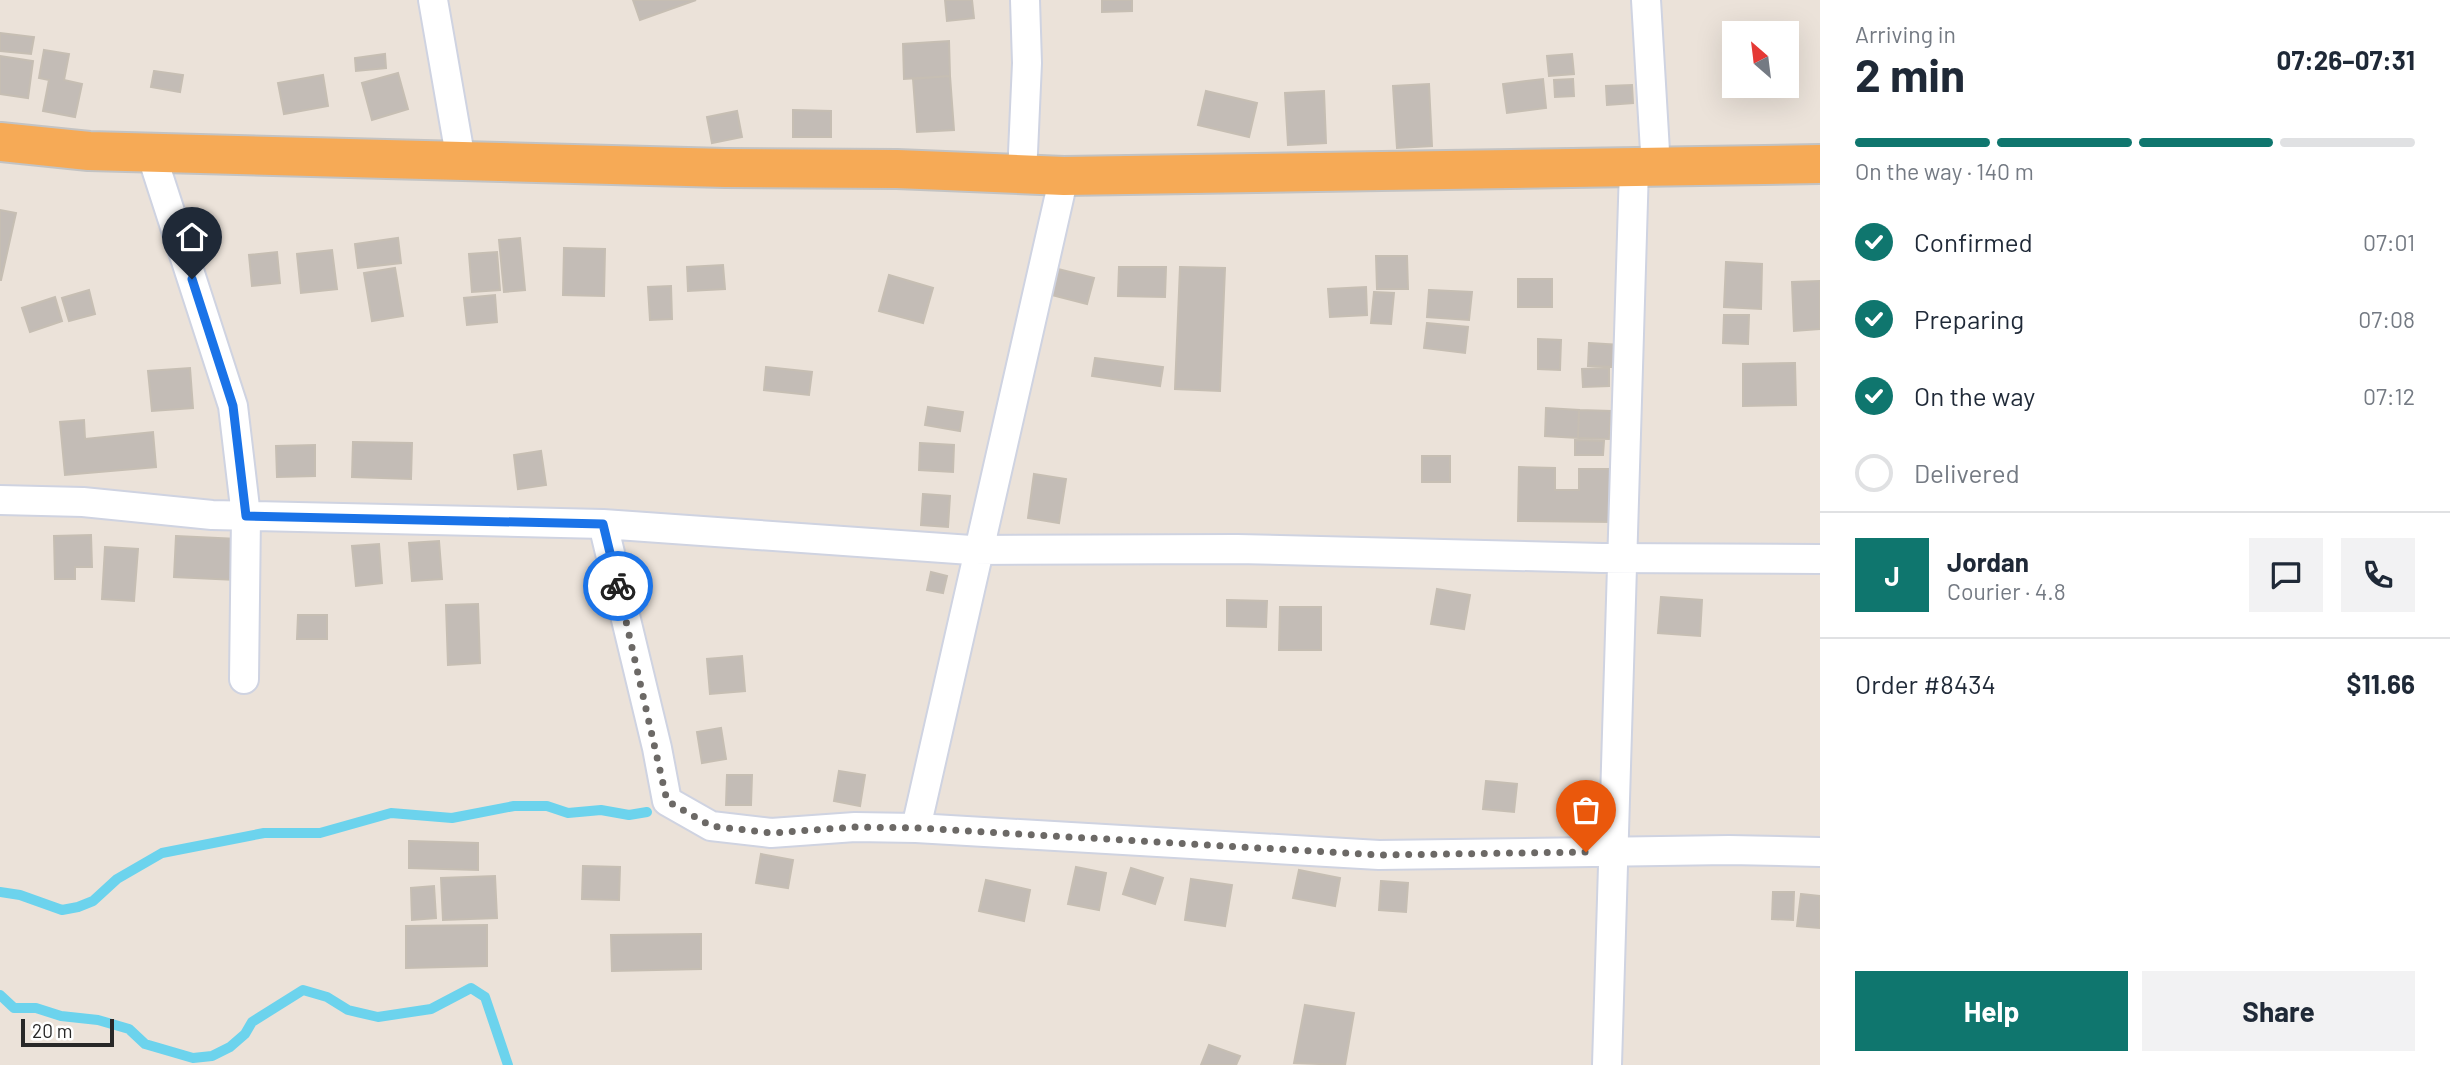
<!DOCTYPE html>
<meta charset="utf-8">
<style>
body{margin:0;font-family:Barlow,sans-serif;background:#f2f2f3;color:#1f2937;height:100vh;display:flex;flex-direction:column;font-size:26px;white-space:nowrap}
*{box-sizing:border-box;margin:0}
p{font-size:23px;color:#747a83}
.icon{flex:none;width:38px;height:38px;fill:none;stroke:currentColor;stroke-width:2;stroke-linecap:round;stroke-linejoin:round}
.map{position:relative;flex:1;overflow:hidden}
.details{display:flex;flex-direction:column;background:#fff;width:630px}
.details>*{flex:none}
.needle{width:46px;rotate:332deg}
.fabs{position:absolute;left:1722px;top:21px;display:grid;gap:14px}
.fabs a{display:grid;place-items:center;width:77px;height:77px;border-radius:0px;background:#fff;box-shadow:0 7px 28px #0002;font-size:35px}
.scale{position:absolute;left:21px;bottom:18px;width:93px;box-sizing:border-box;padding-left:7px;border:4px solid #282828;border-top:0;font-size:19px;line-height:24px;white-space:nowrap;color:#282828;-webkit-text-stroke:5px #fff;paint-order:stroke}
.pin{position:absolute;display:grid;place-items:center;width:60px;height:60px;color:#fff;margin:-72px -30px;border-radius:50% 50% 50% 0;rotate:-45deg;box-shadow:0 0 7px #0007}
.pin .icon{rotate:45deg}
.courier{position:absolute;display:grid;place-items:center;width:70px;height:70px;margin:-35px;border:5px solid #1a73e8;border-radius:50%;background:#fff;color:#222;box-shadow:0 2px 9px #0007}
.summary em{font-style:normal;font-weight:700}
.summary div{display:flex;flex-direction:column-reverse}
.summary{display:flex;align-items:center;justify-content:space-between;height:119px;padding:0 35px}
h1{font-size:46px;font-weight:700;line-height:52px}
.bar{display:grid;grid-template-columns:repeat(4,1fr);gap:10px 7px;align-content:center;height:84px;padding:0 35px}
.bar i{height:9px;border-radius:5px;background:#e0e1e3}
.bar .active{background:#0f766e}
.bar p{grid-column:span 4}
.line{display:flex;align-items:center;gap:18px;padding:0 35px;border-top:2px solid #e0e1e3}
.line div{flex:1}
.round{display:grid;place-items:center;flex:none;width:74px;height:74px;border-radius:0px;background:#f2f2f3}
ol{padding:0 35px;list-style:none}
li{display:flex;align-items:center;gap:21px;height:77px}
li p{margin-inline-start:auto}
li .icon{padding:7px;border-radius:50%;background:#0f766e;color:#fff;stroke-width:4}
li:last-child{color:#747a83}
li i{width:38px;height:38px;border:4px solid #e0e1e3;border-radius:50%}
.primary-button{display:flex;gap:14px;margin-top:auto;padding:14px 35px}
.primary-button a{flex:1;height:80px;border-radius:0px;background:#0f766e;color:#fff;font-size:28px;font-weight:700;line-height:80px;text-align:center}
.primary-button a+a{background:#f2f2f3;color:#1f2937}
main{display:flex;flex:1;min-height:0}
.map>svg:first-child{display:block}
</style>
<main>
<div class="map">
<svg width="1820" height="1065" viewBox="0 0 1820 1065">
<rect width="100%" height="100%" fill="#ebe2d9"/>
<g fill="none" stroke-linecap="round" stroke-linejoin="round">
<path stroke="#6cd3ed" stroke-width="10" d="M 0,892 L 20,895 L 62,910 L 78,907 L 93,901 L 117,879 L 162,853 L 264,833 L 320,833 L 391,813 L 452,818 L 514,806 L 547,806 L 568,813 L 601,810 L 629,815 L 647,812
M 0,995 L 14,1008 L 36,1008 L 61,1016 L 98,1020 L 129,1029 L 145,1044 L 193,1058 L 212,1056 L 230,1047 L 245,1034 L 252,1022 L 303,990 L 327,997 L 348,1010 L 378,1017 L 431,1009 L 471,988 L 485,997 L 508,1065"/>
</g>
<path fill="#c3bcb6" stroke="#c6beb3" stroke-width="2" d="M 633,0 L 696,0 L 640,20 Z
M 945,0 L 972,0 L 974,18 L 947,21 Z
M 1102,0 L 1132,0 L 1132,11 L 1102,12 Z
M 0,33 L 34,37 L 31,54 L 0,51 Z
M 949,41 L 950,76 L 904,79 L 903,44 Z
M 44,50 L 69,54 L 64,80 L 82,84 L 75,117 L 43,111 L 49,80 L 39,78 Z
M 385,54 L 386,68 L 356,71 L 355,58 Z
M 1572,54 L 1574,74 L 1549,76 L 1547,56 Z
M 0,56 L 33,61 L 28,98 L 0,94 Z
M 154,71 L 183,75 L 180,92 L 151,87 Z
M 398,73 L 408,109 L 372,120 L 362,83 Z
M 323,75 L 328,106 L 284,114 L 278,83 Z
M 950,76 L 954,130 L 917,132 L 913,79 Z
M 1543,79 L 1546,108 L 1507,113 L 1503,84 Z
M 1573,79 L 1574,96 L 1555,97 L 1554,80 Z
M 1429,84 L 1432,146 L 1397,148 L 1393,86 Z
M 1632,85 L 1633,103 L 1607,105 L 1606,86 Z
M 1206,91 L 1257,103 L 1249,137 L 1198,125 Z
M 1324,91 L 1326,143 L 1288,145 L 1285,93 Z
M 793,110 L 831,111 L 831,137 L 793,137 Z
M 737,111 L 742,137 L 712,143 L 707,117 Z
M 0,210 L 16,213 L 1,280 L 0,280 Z
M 398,238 L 401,263 L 358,268 L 355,244 Z
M 520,238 L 525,290 L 504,292 L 499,240 Z
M 564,248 L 605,249 L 604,296 L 563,295 Z
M 332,250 L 337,289 L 301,293 L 297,254 Z
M 277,252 L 280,283 L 252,286 L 249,255 Z
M 497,252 L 500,290 L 472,292 L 469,254 Z
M 1376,256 L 1407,256 L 1408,289 L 1377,289 Z
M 1726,262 L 1762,264 L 1761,309 L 1724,307 Z
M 723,265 L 725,289 L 688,291 L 687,267 Z
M 1119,267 L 1166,267 L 1165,297 L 1118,296 Z
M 1180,267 L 1225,268 L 1220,391 L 1175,389 Z
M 395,268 L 403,316 L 372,321 L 364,273 Z
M 1054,268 L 1094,278 L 1087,304 L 1048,294 Z
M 889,275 L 933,288 L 923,323 L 879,311 Z
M 1518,279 L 1552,279 L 1552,307 L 1518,307 Z
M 1820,281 L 1820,329 L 1794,331 L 1792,282 Z
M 671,286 L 672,319 L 650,320 L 648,287 Z
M 1366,287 L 1367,315 L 1330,317 L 1328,289 Z
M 89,290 L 95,314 L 69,321 L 62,298 Z
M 1429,290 L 1472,292 L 1469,320 L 1427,317 Z
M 1374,292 L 1394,293 L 1391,324 L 1371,323 Z
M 495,295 L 497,322 L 467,325 L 464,298 Z
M 55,297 L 62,321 L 30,332 L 22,308 Z
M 1724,315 L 1749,315 L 1748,344 L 1723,343 Z
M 1427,323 L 1468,327 L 1465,353 L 1424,348 Z
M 1538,339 L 1561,340 L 1560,370 L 1538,369 Z
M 1589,343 L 1621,345 L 1620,367 L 1588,366 Z
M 1095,358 L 1163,367 L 1160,386 L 1092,376 Z
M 1795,363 L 1796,405 L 1743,406 L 1743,364 Z
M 766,367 L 812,372 L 809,395 L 764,390 Z
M 190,368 L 193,408 L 152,411 L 148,371 Z
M 1609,368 L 1609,386 L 1583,387 L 1582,369 Z
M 928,407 L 963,412 L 960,431 L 925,425 Z
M 1546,408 L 1579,410 L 1578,438 L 1545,436 Z
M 1579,410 L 1611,411 L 1609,439 L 1578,438 Z
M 84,420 L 85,439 L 153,432 L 156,467 L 65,475 L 60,422 Z
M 1575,440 L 1604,441 L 1603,455 L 1575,455 Z
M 353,442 L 412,443 L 411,479 L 352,477 Z
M 920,443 L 954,445 L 953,472 L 919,470 Z
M 315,445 L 315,476 L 277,477 L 276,446 Z
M 541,451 L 546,485 L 518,489 L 514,455 Z
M 1422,456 L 1450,456 L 1450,482 L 1422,482 Z
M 1519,467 L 1555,468 L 1555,490 L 1579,490 L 1579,469 L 1614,469 L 1613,522 L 1518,521 Z
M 1034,474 L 1066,479 L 1059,523 L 1028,518 Z
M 923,494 L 950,496 L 948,527 L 921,525 Z
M 91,535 L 92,567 L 75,567 L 75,579 L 55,579 L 54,536 Z
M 176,536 L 238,539 L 236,580 L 174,577 Z
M 439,541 L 442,579 L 412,581 L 409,543 Z
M 379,544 L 382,583 L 356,586 L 352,546 Z
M 105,547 L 138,549 L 134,601 L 102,599 Z
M 931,572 L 947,576 L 943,593 L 927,590 Z
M 1437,589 L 1470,595 L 1464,629 L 1431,624 Z
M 1661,597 L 1702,600 L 1700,636 L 1658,633 Z
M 1227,600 L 1267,601 L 1266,627 L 1227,626 Z
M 478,604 L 480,663 L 448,665 L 446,605 Z
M 1280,607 L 1321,607 L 1321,650 L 1279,650 Z
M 298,615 L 327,615 L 327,639 L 297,639 Z
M 742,656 L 745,691 L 710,694 L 707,659 Z
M 721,728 L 726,759 L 702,763 L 697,732 Z
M 839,771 L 865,775 L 860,806 L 834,801 Z
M 727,775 L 752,775 L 751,805 L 726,805 Z
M 1486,781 L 1517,784 L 1514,812 L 1483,809 Z
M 409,841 L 478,843 L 478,870 L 409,868 Z
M 761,854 L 793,860 L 788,888 L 756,883 Z
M 583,866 L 620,867 L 619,900 L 582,899 Z
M 1076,867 L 1106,873 L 1099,910 L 1068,904 Z
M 1131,868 L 1163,878 L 1155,904 L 1123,894 Z
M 1299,870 L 1340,878 L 1335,906 L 1293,898 Z
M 495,876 L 497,918 L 443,920 L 441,878 Z
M 1191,879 L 1232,885 L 1225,926 L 1185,920 Z
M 986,880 L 1030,890 L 1024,921 L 979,911 Z
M 1381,881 L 1408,883 L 1406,912 L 1379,910 Z
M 434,886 L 436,918 L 412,920 L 411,888 Z
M 1773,892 L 1794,892 L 1793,920 L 1772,919 Z
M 1801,894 L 1820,896 L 1820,928 L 1797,926 Z
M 487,925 L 487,966 L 406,968 L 406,926 Z
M 701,934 L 701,969 L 612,971 L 611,935 Z
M 1305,1005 L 1354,1013 L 1345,1065 L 1294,1063 Z
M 1209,1045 L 1240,1056 L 1236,1065 L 1201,1065 Z"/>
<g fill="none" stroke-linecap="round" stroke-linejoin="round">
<defs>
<path id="minor" d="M 433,0 L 461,161
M 1646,0 L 1656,168
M 151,153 L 233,406 L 246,516 L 244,679
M 1022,175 L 1027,63 L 1025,0
M 0,500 L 83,502 L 212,515 L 603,524 L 971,550 L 1237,549 L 1602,558 L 1820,559
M 603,524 L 657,748 L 667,801 L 711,826 L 771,833 L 855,827 L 916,828 L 1379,855 L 1729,850 L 1820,852
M 916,828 L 1064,176
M 1607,1065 C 1614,766 1627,467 1634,168"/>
<path id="trunk" d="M 0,142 L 89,151 L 725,168 L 897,169 L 1064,176 L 1820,164"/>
</defs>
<use href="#minor" stroke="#cfd3e1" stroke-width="32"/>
<use href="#trunk" stroke="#c3c3c3" stroke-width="42"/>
<use href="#minor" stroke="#fff" stroke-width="28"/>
<use href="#trunk" stroke="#f6aa56" stroke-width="38"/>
</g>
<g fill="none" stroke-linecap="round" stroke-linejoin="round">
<path stroke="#6c6966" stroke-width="7" stroke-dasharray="0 12.6" d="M 618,586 L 667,801 L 711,826 L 771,833 L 855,827 L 916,828 L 1380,855 L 1586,852"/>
<path stroke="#1a73e8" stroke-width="9" d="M 192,279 L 233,406 L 246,516 L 603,524 L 618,586"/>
</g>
</svg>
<div class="fabs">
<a><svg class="needle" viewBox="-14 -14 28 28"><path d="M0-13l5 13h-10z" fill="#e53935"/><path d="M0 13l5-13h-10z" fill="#747a83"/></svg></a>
</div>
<div class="scale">20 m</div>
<div class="pin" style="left:1586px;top:852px;background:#ea580c"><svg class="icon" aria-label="bag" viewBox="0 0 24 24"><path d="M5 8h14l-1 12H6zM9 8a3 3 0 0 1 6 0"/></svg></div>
<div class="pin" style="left:192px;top:279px;background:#1f2937"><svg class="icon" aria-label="home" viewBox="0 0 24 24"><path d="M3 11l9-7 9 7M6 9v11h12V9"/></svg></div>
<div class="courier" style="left:618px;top:586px"><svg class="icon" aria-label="bike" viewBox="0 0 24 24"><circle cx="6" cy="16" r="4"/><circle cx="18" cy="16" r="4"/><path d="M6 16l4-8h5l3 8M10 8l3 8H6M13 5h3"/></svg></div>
</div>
<section class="details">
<div class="summary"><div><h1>2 min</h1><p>Arriving in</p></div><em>07:26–07:31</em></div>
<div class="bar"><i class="active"></i><i class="active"></i><i class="active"></i><i></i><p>On the way · 140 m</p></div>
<ol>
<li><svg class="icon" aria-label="check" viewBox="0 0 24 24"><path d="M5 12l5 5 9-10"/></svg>Confirmed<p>07:01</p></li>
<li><svg class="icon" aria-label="check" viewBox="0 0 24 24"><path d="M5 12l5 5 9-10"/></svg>Preparing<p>07:08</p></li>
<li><svg class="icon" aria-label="check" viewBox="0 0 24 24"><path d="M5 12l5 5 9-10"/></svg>On the way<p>07:12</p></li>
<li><i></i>Delivered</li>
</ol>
<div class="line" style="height:126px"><b class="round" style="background:#0f766e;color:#fff">J</b><div><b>Jordan</b><p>Courier · 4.8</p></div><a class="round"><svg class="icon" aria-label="chat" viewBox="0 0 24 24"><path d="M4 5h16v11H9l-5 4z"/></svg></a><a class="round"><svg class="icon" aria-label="phone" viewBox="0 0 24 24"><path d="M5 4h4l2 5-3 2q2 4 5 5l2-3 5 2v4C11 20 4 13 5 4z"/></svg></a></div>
<div class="line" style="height:91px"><div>Order #8434</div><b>$11.66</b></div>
<div class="primary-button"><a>Help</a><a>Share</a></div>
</section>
</main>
